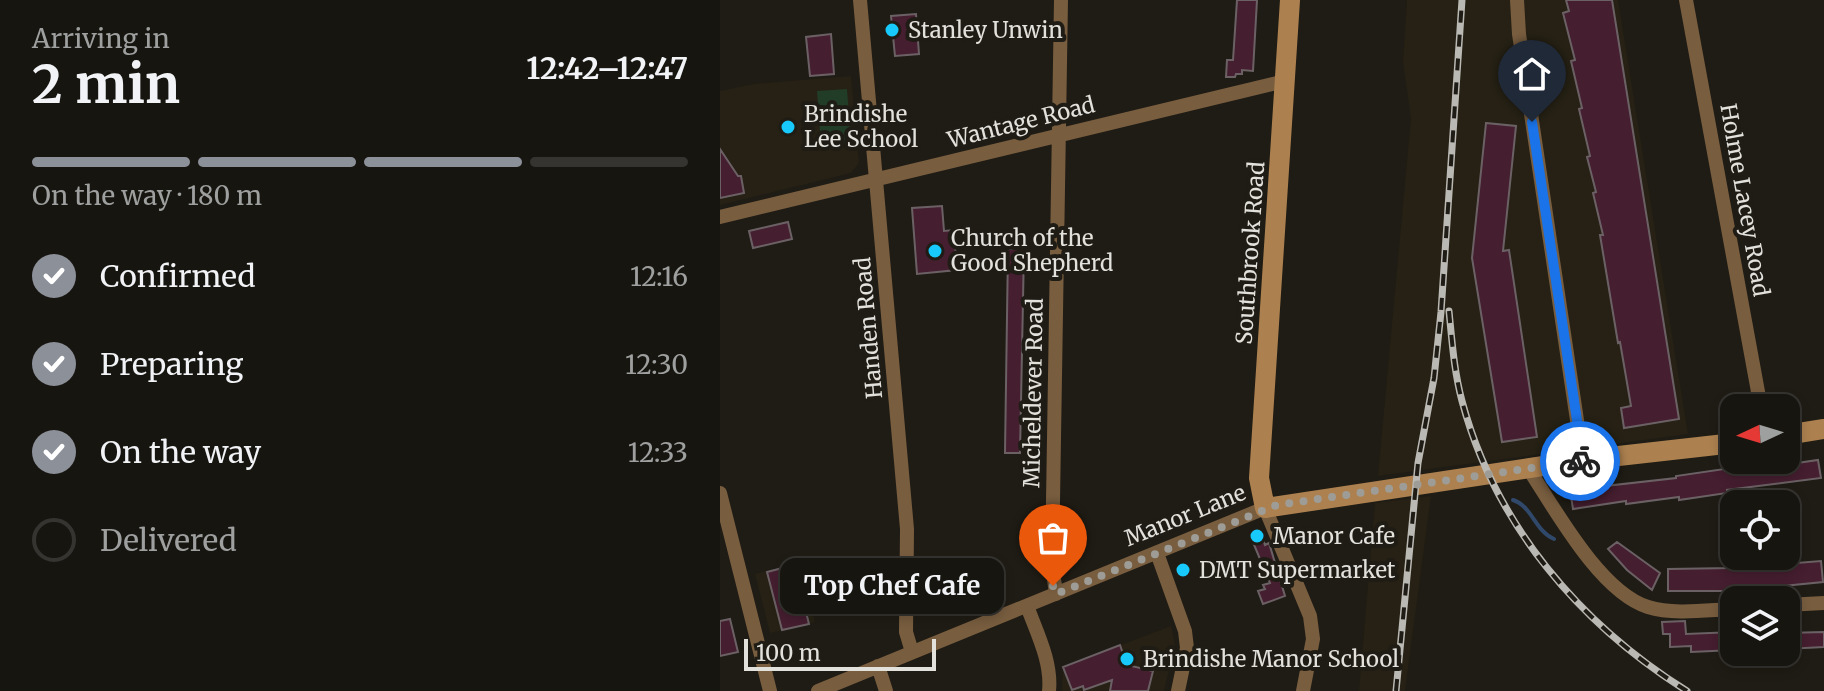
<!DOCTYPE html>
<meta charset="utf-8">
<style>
body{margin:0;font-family:Merriweather,serif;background:#201e19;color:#f1f3f6;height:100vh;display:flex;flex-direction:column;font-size:30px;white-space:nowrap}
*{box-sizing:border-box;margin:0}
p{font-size:26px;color:#9e9f9f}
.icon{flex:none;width:44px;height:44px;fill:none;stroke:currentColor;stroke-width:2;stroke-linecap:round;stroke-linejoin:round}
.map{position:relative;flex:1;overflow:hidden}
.panel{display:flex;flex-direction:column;background:#171510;width:720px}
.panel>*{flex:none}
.needle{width:52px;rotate:266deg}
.fabs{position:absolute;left:1000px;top:394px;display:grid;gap:16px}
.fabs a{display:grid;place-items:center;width:80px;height:80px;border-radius:16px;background:#171510;box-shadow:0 4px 12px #0003,0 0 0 2px #363430;font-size:40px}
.scale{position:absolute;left:24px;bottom:20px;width:192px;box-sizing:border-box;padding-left:8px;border:4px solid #e3e1dc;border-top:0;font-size:22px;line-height:28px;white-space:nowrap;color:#e3e1dc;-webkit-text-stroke:6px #1f1c15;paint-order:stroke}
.pin{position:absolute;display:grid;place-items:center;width:68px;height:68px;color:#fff;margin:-82px -34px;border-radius:50% 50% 50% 0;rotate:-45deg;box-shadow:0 0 8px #0007}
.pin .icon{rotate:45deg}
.courier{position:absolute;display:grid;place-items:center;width:80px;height:80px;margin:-40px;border:6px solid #1a73e8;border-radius:50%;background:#fff;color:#222;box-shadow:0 2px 10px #0007}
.bubble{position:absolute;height:56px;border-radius:16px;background:#171510;box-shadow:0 4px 12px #0003,0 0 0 2px #363430;font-size:26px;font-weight:700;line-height:56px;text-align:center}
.headline em{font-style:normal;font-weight:700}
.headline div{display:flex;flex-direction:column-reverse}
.headline{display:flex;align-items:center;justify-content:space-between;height:136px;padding:0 32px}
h1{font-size:52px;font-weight:700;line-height:60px}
.bar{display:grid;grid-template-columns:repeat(4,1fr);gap:12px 8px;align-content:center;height:96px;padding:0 32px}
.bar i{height:10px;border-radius:6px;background:#363430}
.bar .active{background:#8c9099}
.bar p{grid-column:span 4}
ol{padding:0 32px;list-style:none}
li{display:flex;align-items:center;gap:24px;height:88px}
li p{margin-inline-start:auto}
li .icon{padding:8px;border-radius:50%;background:#8c9099;color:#fff;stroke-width:4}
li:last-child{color:#9e9f9f}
li i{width:44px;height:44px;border:4px solid #363430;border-radius:50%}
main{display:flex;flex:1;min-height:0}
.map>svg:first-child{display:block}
</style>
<main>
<section class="panel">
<div class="headline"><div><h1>2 min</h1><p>Arriving in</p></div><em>12:42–12:47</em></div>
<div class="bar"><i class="active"></i><i class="active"></i><i class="active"></i><i></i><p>On the way · 180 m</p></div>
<ol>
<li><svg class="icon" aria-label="check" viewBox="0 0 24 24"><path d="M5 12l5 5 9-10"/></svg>Confirmed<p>12:16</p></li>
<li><svg class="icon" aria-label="check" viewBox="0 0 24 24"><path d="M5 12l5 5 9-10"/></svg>Preparing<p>12:30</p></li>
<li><svg class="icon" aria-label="check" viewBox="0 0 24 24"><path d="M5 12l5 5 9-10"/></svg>On the way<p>12:33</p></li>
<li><i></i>Delivered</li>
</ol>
</section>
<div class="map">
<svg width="1104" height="691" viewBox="0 0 1104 691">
<rect width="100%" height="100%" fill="#1f1c15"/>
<path fill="#262114" d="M 687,0 L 898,0 L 968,434 L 658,476 L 691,118 L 683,62 Z
M 131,76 L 139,163 L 131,173 L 0,205 L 0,91 L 33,84 Z
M 711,496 L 685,691 L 639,691 L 655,503 Z
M 81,563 L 95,622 L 50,633 L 35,574 Z
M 451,626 L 455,645 L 444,691 L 342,691 L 343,667 Z"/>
<path fill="#223d27" d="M 127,89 L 131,143 L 101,146 L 97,91 Z"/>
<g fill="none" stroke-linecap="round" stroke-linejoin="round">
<path stroke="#30486a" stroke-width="4" d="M 793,500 C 812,506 815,531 834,539"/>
</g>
<path fill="#451e2f" stroke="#6b6165" stroke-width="2" d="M 517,0 L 537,0 L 533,71 L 522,70 L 522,74 L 516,74 L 515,77 L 506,77 L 507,60 L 513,60 Z
M 846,0 L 892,0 L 959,419 L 904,428 L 901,408 L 911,406 L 900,342 L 898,343 L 880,235 L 883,235 L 873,193 L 876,192 L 867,157 L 870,156 L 859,109 L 862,108 L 851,61 L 855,60 L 843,13 L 849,11 Z
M 196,14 L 199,54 L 175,56 L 171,16 Z
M 111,34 L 114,74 L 90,76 L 86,37 Z
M 766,123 L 796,126 L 783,251 L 789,250 L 817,437 L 782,442 L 752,258 Z
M 0,149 L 18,176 L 21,176 L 24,193 L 0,198 Z
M 222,206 L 224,231 L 234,230 L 237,270 L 197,274 L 192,208 Z
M 68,222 L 72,239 L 33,248 L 29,231 Z
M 288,249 L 304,249 L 300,453 L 285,453 Z
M 1098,460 L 1101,478 L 1007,490 L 1007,493 L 959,500 L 959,497 L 906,504 L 906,501 L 853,509 L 850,490 L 956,478 L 956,476 L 1004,469 L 1005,471 L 1057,466 Z
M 540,531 L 545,545 L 549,543 L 565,596 L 543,604 L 538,591 L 545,589 L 543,585 L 550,583 L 530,535 Z
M 897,542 L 940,573 L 932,590 L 907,570 L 888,549 Z
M 1101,561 L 1103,582 L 1012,591 L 948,591 L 948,569 L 1013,568 Z
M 70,566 L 79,601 L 83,600 L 89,624 L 62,630 L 47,572 Z
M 10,619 L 18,652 L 0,656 L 0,621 Z
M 965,621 L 966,634 L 1014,632 L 1014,650 L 971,652 L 971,646 L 950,647 L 950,634 L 943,634 L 942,622 Z
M 1104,632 L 1104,647 L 1066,649 L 1066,633 Z
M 400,645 L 407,665 L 433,671 L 428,691 L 390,691 L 392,680 L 364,690 L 363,686 L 352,690 L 343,667 Z"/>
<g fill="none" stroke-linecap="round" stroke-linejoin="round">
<path stroke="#785d3f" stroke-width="14" d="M 140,0 L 187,529 L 186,632 L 192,652
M 797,0 L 799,34 L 863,460
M 966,0 L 1041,408
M 0,217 L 565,81
M 808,468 C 835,509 880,592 928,607 C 954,615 987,610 1014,609
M 0,493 L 50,691
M 437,553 L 465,631 L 467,648 L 458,691
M 336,594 L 332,564 L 341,0
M 1066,605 L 1104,603
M 307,606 C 317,633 332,662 329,691
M 158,666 L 166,691
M 98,691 L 545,508 L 590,616 L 593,639 L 583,691"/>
<path stroke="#ad814f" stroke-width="20" d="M 570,0 L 539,478 L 545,508 L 863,460 L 1014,443
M 1066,435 L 1104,429"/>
<defs>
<path id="rail" d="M 729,311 C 732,341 734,371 742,401 C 775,525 860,624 967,691
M 676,691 L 698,463 L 714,378 L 721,312 L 742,0"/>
</defs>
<use href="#rail" stroke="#bbb9b3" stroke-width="7"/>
<use href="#rail" stroke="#1f1c15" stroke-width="4" stroke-dasharray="12" stroke-linecap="butt"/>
</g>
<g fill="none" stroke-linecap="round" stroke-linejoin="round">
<path stroke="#9e9c96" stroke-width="8" stroke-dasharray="0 14.4" d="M 333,586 L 336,594 L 557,505 L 860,461"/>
<path stroke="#1a73e8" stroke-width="10" d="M 812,122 L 863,460 L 860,461"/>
</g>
<g fill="#17cafb" stroke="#1f1c15" stroke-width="3">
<circle cx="172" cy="30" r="8"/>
<circle cx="68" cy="127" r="8"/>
<circle cx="215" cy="251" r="8"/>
<circle cx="537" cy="536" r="8"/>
<circle cx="463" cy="570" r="8"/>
<circle cx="407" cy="659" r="8"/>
</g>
<g text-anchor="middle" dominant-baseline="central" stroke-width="8" stroke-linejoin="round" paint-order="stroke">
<g font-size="22" fill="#e3e1dc" stroke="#1f1c15" text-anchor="start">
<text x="188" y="30">Stanley Unwin</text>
<text x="84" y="114">Brindishe<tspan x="84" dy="25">Lee School</tspan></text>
<text x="231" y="238">Church of the<tspan x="231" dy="25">Good Shepherd</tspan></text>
<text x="553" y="536">Manor Cafe</text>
<text x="479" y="570">DMT Supermarket</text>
<text x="423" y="659">Brindishe Manor School</text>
</g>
<g font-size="22" fill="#e3e1dc" stroke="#1f1c15">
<text transform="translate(301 122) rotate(-14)">Wantage Road</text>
<text transform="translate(1025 200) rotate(80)">Holme Lacey Road</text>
<text transform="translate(530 253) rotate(-86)">Southbrook Road</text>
<text transform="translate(148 328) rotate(-95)">Handen Road</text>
<text transform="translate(313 393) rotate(-89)">Micheldever Road</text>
<text transform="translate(465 515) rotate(-22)">Manor Lane</text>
</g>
</g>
</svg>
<div class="fabs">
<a><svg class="needle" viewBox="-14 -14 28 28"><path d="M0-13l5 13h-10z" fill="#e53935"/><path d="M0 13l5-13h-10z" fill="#9e9f9f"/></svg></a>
<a><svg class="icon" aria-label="locate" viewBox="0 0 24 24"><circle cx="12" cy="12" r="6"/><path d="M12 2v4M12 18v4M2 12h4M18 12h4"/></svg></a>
<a><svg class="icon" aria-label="layers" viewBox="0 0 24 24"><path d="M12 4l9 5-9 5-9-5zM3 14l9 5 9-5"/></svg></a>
</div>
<div class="scale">100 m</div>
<div class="pin" style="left:333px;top:586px;background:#ea580c"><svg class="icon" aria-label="bag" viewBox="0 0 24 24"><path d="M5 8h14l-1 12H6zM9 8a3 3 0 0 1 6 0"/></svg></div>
<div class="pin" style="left:812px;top:122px;background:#1f2937"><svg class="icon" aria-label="home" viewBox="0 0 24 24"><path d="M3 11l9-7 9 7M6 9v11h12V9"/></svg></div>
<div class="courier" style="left:860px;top:461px"><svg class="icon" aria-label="bike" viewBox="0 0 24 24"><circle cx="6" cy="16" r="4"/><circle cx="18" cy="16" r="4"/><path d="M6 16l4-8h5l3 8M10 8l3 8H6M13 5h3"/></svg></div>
<div class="bubble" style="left:60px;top:558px;width:224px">Top Chef Cafe</div>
</div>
</main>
